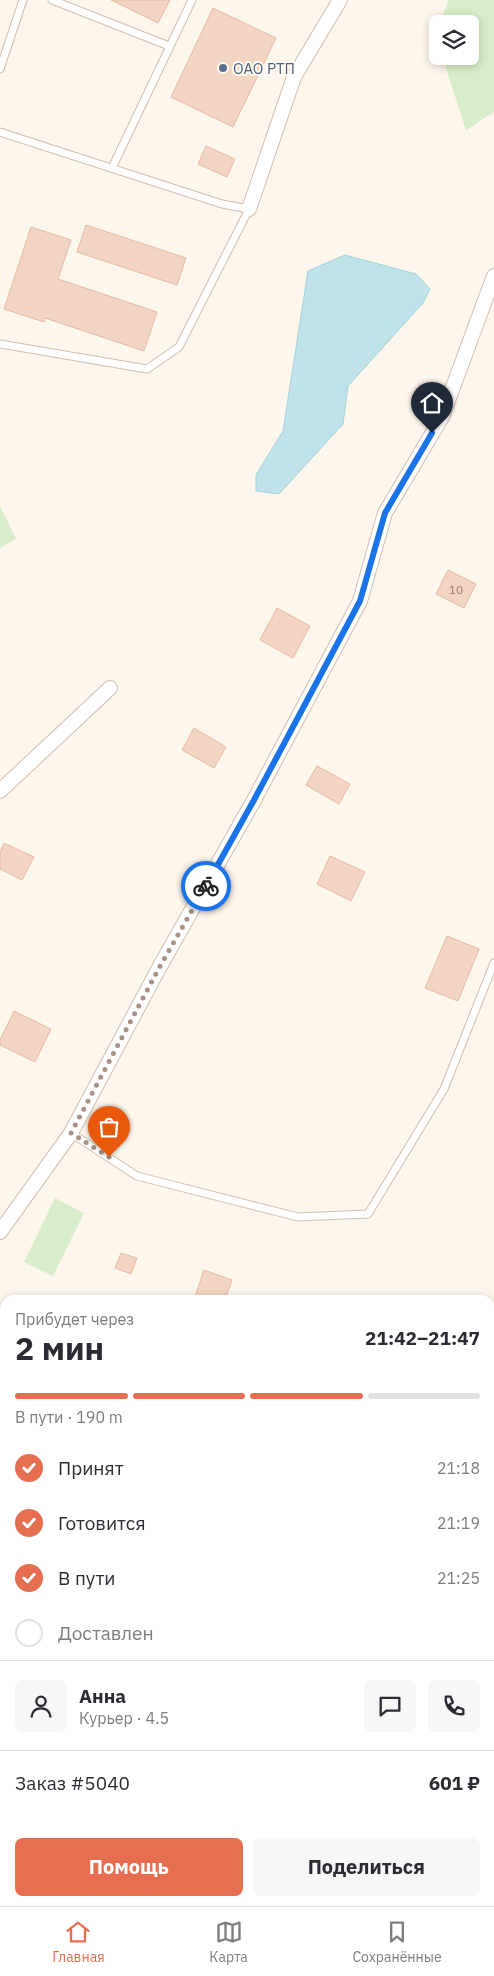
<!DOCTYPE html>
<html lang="ru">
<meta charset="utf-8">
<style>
body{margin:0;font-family:"IBM Plex Sans",sans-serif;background:#f7f7f7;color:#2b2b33;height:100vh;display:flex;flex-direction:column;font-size:19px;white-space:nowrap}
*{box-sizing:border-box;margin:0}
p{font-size:16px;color:#7c7c81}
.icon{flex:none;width:28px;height:28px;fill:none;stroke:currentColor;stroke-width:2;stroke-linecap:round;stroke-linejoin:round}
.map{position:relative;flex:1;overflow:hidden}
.side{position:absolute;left:0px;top:1295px;width:495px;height:611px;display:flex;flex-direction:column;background:#fff;border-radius:15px 15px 0 0;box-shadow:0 2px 8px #0003}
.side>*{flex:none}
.fabs{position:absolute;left:429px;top:15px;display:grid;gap:10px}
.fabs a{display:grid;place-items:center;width:50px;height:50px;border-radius:8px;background:#fff;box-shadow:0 2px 8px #0003;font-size:25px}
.pin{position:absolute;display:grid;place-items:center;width:42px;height:42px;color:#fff;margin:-51px -21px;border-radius:50% 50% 50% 0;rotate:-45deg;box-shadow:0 0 5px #0007}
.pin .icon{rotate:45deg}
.courier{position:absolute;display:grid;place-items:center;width:50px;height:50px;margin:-25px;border:4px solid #1a73e8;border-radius:50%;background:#fff;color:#222;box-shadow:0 1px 6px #0007}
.summary em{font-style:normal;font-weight:800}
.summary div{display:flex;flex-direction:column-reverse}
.summary{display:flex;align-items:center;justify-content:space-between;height:85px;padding:0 15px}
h1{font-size:32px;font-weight:800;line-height:38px}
.bar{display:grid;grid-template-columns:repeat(4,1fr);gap:8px 5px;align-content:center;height:60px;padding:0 15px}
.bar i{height:6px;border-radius:4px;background:#e1e1e2}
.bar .on{background:#e76f51}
.bar p{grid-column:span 4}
.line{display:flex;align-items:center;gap:12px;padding:0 15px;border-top:1px solid #e1e1e2}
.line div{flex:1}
.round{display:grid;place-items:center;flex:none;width:52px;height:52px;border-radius:8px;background:#f7f7f7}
ol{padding:0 15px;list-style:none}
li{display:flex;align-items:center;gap:15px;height:55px}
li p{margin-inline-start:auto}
li .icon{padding:5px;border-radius:50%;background:#e76f51;color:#fff;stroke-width:4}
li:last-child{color:#7c7c81}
li i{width:28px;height:28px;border:2px solid #e1e1e2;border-radius:50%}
.action{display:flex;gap:10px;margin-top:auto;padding:10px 15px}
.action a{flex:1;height:58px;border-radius:8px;background:#e76f51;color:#fff;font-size:20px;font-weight:800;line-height:58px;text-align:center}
.action a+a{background:#f7f7f7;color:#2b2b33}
.tab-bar{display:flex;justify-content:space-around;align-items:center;height:70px;border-top:1px solid #e1e1e2;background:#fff;font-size:14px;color:#7c7c81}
.tab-bar a{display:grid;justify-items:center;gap:2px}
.tab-bar .on{color:#e76f51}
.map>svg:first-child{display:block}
</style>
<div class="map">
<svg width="494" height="1906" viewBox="0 0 494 1906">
<rect width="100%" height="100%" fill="#fdf6ec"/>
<path fill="#d8ecc9" d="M 449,0 L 494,0 L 494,112 L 466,130 L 442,56 L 470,56 L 470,24 L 439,24 Z
M 0,506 L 16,539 L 0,548 Z
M 55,1198 L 84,1213 L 53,1276 L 24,1262 Z
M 494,1768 L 494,1906 L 469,1906 L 470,1901 L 490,1901 L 490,1789 Z"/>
<path fill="#bfe3e8" stroke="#a5d3da" d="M 345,255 L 416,274 L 430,289 L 423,303 L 348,386 L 343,424 L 279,494 L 256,491 L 256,475 L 283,431 L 308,271 Z"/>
<path fill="#f3d5c3" stroke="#e6bba3" d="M 111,0 L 170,0 L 158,23 Z
M 213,8 L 276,38 L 233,127 L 171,97 Z
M 206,146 L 235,159 L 227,177 L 198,164 Z
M 86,225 L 186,258 L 177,285 L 77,252 Z
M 31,227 L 71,240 L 58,279 L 157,312 L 144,351 L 45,318 L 44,322 L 4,309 Z
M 448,570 L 476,584 L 464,608 L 436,594 Z
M 277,608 L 310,626 L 293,658 L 260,640 Z
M 194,728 L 226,747 L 214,768 L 182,750 Z
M 317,766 L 350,784 L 339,804 L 306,785 Z
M 4,843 L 34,857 L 22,880 L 0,869 L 0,852 Z
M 330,856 L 365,872 L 351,901 L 317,884 Z
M 447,936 L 479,949 L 458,1001 L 425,988 Z
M 14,1011 L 51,1029 L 35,1062 L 0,1045 L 0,1040 Z
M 121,1253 L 137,1258 L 131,1274 L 115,1268 Z
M 204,1270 L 232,1280 L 225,1300 L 194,1300 Z"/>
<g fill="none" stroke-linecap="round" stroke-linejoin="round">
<defs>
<path id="service" d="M 52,0 L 169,46
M 0,69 L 23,0
M 0,132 L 222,204 L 249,209 L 179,347 L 147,369 L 0,344
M 112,168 L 192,0
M 71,1133 L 137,1176 L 298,1217 L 368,1214 L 444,1089 L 494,963
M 490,1550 L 494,1539"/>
<path id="minor" d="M 249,209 L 294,77 L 340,0
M 0,791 L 110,688
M 0,1232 L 71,1133 L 159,968 L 254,800 L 360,601 L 385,513 L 442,417 L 494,276"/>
<path id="tertiary" d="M 490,1688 L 494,1665
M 451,1906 L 452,1901"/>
</defs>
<use href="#service" stroke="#d1beb0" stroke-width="9"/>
<use href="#minor" stroke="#d1beb0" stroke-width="16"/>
<use href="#tertiary" stroke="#d1beb0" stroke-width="20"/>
<use href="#service" stroke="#fff" stroke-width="7"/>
<use href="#minor" stroke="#fff" stroke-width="14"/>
<use href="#tertiary" stroke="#fff" stroke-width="18"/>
</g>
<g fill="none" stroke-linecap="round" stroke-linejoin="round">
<path stroke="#a89285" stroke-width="5" stroke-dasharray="0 9" d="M 109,1157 L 71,1133 L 159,968 L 206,886"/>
<path stroke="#1a73e8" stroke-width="6" d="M 206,886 L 254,800 L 360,601 L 385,513 L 432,433"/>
</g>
<circle fill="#5c6f8a" stroke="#fffaf3" stroke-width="2" cx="223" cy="68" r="5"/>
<g text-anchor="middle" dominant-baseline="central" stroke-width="4" stroke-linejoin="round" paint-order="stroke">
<g font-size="12" fill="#987a6a">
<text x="456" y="589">10</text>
</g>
<g font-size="15" fill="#4e5e75" stroke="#fffaf3" text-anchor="start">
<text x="233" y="68">ОАО РТП</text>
</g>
</g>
</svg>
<div class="fabs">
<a><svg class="icon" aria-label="layers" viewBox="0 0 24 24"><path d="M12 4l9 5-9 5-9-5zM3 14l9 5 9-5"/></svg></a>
</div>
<div class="pin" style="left:109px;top:1157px;background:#ea580c"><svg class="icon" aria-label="bag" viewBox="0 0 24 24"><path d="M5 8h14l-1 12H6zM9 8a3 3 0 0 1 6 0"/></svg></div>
<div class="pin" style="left:432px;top:433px;background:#1f2937"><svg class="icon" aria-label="home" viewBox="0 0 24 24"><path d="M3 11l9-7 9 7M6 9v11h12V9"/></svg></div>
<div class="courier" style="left:206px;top:886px"><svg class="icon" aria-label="bike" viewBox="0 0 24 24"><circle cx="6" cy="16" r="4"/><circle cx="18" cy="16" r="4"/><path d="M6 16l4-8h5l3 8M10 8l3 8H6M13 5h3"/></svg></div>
<section class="side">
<div class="summary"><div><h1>2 мин</h1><p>Прибудет через</p></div><em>21:42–21:47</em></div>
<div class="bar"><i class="on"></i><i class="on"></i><i class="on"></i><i></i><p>В пути · 190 m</p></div>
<ol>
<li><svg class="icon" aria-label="check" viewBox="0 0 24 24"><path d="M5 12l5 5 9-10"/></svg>Принят<p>21:18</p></li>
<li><svg class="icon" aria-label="check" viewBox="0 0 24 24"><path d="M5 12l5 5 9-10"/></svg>Готовится<p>21:19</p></li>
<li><svg class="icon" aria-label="check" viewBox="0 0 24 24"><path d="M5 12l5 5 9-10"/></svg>В пути<p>21:25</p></li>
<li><i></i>Доставлен</li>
</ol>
<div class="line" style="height:90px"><a class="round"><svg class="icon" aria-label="person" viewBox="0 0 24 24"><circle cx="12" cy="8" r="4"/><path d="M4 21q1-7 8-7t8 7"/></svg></a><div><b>Анна</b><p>Курьер · 4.5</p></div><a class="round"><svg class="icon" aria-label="chat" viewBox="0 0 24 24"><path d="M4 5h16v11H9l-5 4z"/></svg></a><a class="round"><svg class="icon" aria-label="phone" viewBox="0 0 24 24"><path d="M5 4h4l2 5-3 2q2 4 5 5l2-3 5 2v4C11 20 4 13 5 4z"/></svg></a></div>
<div class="line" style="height:65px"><div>Заказ #5040</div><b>601 ₽</b></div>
<div class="action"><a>Помощь</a><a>Поделиться</a></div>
</section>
</div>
<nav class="tab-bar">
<a class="on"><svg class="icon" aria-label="home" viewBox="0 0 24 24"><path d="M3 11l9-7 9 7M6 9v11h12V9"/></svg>Главная</a>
<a><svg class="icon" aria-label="map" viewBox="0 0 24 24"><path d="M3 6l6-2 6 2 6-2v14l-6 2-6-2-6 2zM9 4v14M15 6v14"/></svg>Карта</a>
<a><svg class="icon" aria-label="saved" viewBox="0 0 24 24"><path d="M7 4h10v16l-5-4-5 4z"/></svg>Сохранённые</a>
</nav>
